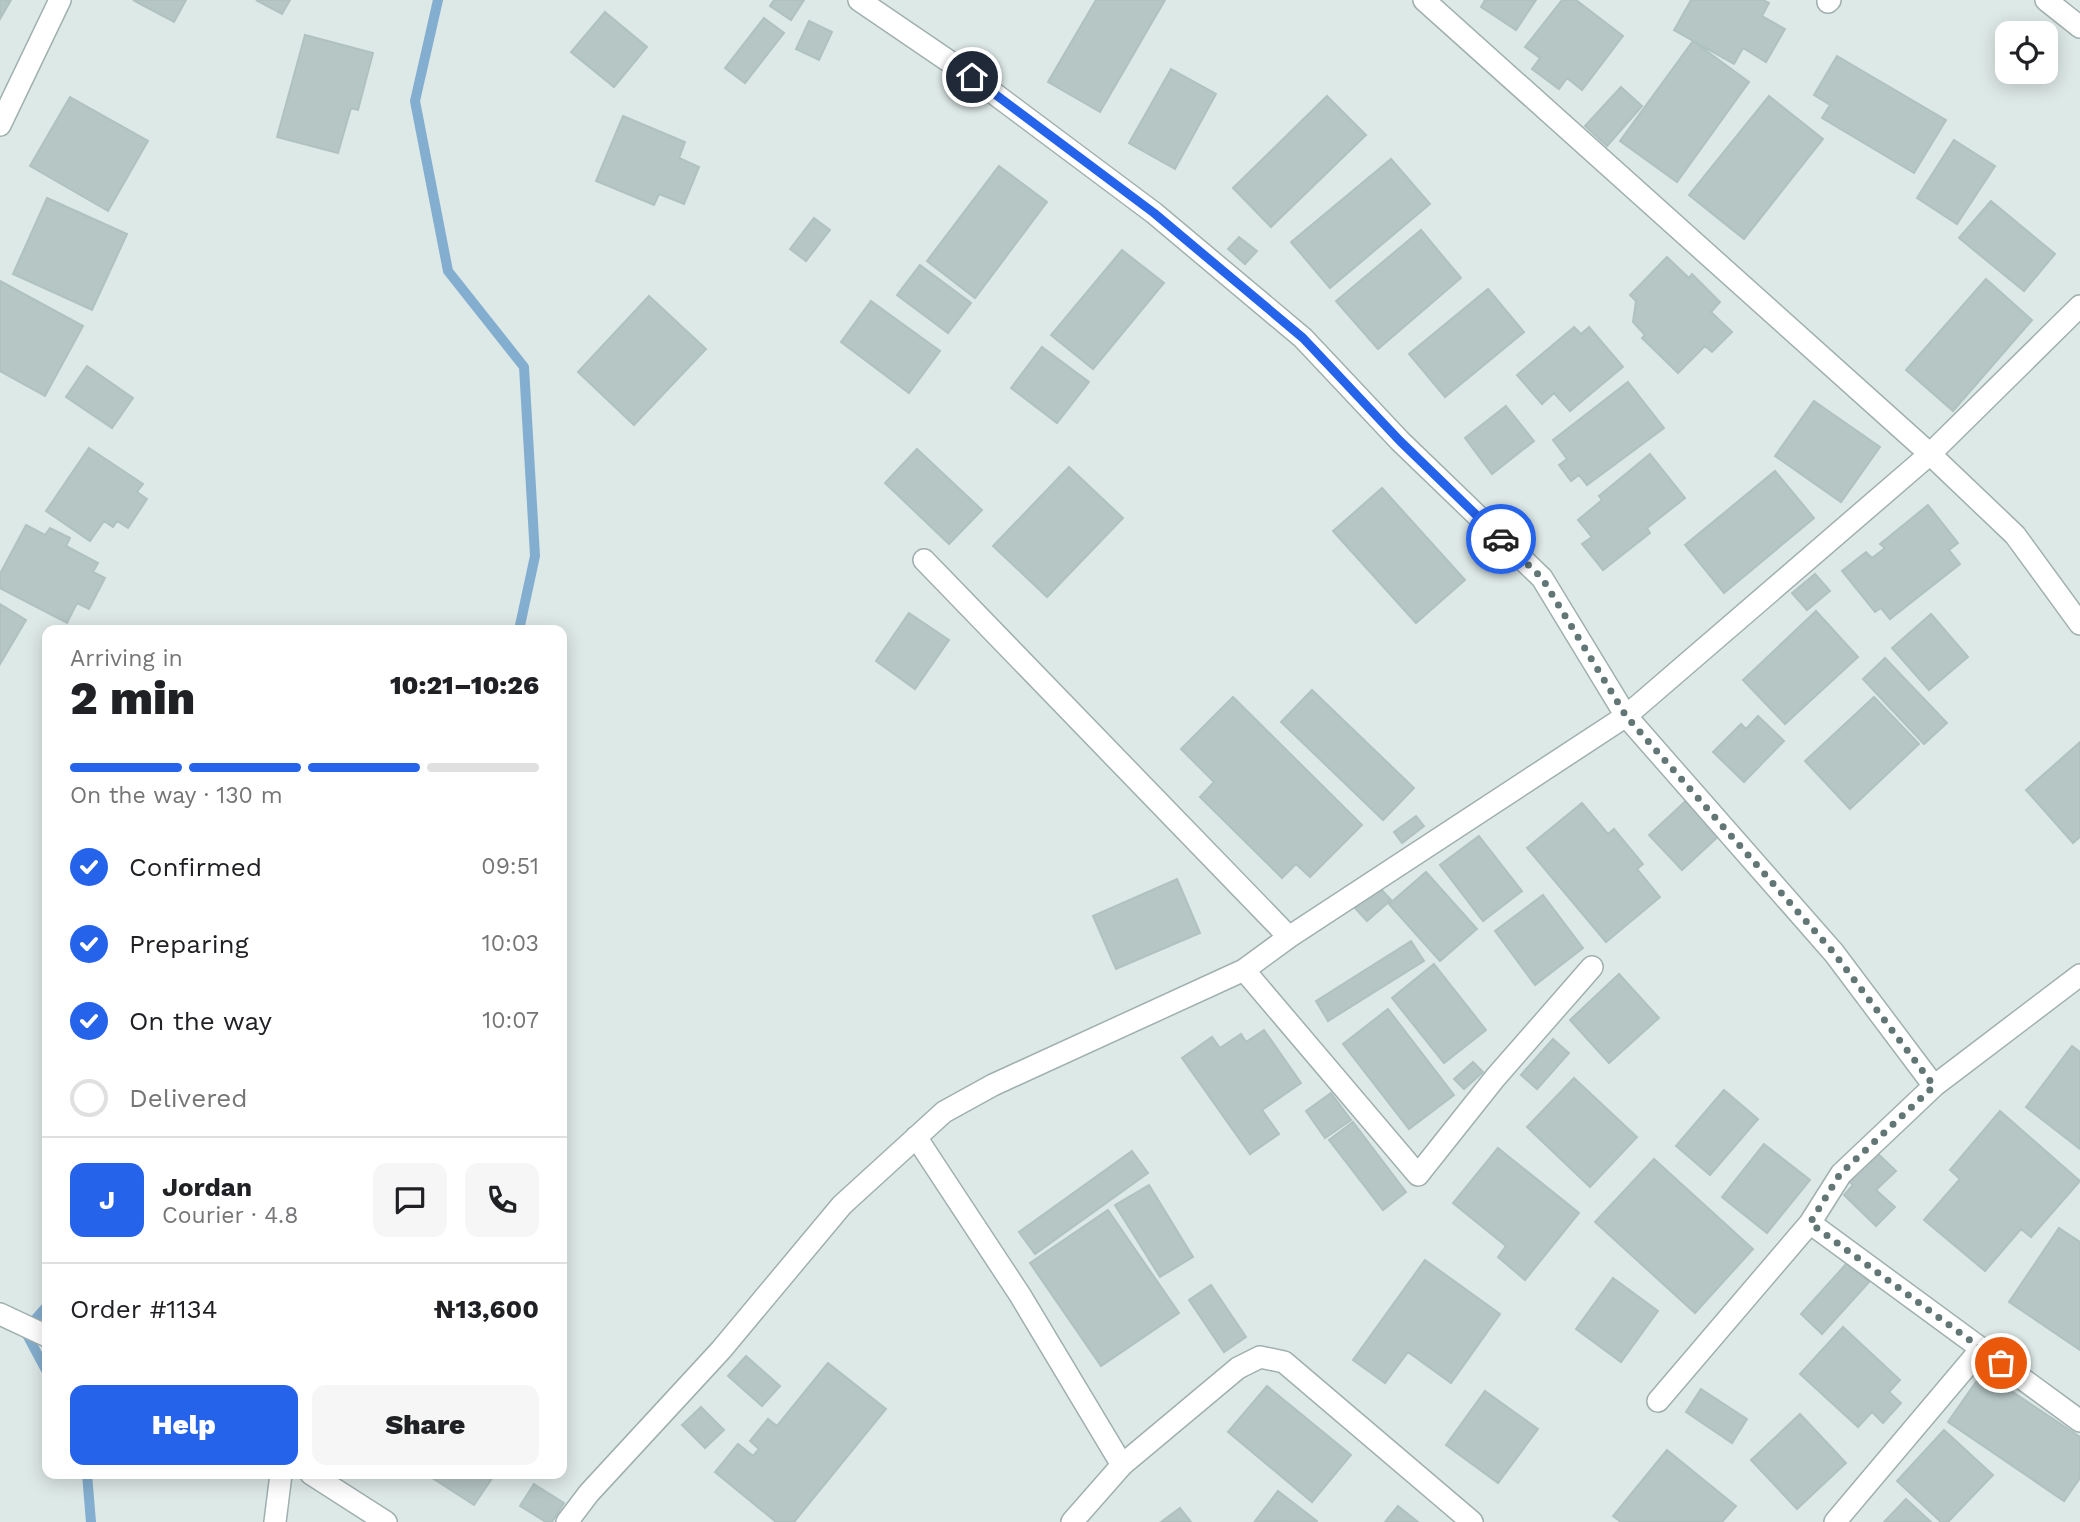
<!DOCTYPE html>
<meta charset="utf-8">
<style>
body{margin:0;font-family:"Work Sans",sans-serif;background:#f6f6f6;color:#202124;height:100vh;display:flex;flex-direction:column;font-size:26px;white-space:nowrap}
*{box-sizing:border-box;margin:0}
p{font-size:23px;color:#757577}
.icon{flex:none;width:38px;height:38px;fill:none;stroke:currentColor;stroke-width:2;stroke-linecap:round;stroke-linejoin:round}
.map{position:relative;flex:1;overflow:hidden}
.details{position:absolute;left:42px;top:625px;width:525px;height:854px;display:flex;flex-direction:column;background:#fff;border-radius:14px;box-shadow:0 4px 18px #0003}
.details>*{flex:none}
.controls{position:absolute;left:1995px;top:21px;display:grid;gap:14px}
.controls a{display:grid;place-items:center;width:63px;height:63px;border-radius:14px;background:#fff;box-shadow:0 4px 18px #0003;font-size:35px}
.pin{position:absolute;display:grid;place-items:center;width:60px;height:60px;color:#fff;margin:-30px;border:4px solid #fff;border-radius:50%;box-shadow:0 2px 7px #0007}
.courier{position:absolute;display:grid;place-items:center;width:70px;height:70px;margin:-35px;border:5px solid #2563eb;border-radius:50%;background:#fff;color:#222;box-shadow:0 2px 9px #0007}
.overview em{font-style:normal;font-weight:800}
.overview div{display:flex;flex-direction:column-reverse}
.overview{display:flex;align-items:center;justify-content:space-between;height:119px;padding:0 28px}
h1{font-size:46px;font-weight:800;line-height:52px}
.bar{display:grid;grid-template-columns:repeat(4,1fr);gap:10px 7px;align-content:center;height:84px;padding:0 28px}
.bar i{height:9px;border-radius:5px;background:#e0e0e0}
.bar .selected{background:#2563eb}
.bar p{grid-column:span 4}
.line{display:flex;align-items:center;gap:18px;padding:0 28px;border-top:2px solid #e0e0e0}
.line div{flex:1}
.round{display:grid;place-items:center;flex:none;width:74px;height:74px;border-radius:14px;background:#f6f6f6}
ol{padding:0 28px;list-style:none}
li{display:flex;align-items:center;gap:21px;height:77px}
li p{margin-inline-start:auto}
li .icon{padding:7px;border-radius:50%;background:#2563eb;color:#fff;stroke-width:4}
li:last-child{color:#757577}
li i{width:38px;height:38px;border:4px solid #e0e0e0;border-radius:50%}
.primary-button{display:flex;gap:14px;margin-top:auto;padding:14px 28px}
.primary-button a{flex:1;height:80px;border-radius:14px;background:#2563eb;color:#fff;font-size:28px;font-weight:800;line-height:80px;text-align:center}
.primary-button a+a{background:#f6f6f6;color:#202124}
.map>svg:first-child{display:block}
</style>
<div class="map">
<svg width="2080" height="1522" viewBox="0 0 2080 1522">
<rect width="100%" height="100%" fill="#dde9e7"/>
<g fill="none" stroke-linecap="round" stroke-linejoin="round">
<path stroke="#84aecf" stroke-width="10" d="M 438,0 L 415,101 L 448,271 L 524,367 L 535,556 L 519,630
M 47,1306 L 25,1331 L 47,1372
M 87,1474 L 91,1522"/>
</g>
<path fill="#b5c6c4" stroke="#b0c2c0" stroke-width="2" d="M 0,0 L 11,0 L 0,19 Z
M 133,0 L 186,0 L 174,22 Z
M 256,0 L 290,0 L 282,14 Z
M 774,0 L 804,0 L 791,20 L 770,6 Z
M 1096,0 L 1165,0 L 1100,112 L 1048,82 Z
M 1485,0 L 1536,0 L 1516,30 L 1481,7 Z
M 1562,0 L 1576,0 L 1623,36 L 1582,90 L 1567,78 L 1559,89 L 1532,69 L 1540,58 L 1525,47 Z
M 1691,0 L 1763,0 L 1769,3 L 1762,16 L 1785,29 L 1766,62 L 1743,48 L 1734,64 L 1674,30 Z
M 605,12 L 647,47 L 614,87 L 571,52 Z
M 764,18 L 784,33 L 745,83 L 725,68 Z
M 809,21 L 832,32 L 819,60 L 796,49 Z
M 305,35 L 373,53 L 358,110 L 351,108 L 338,153 L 277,137 Z
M 1693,41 L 1749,82 L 1677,182 L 1620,141 Z
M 1837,56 L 1946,120 L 1914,173 L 1822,118 L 1830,105 L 1814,95 Z
M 1171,69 L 1216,94 L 1175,169 L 1129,143 Z
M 1621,87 L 1642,106 L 1607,146 L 1585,126 Z
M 1327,96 L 1366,135 L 1271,227 L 1233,188 Z
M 1769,96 L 1823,139 L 1744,239 L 1689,195 Z
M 70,97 L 148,141 L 108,211 L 30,166 Z
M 623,116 L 685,142 L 679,158 L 699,167 L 684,204 L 659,194 L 654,205 L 596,181 Z
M 1954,140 L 1995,166 L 1957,224 L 1917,198 Z
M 1391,159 L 1430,204 L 1330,288 L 1291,242 Z
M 999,166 L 1047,202 L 975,298 L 927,261 Z
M 47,198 L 127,234 L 92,310 L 13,274 Z
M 1991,201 L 2055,254 L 2024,291 L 1959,238 Z
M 814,218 L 830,230 L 806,261 L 790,249 Z
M 1421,230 L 1461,278 L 1378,349 L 1336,301 Z
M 1239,237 L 1257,251 L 1245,264 L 1228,249 Z
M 1122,250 L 1164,283 L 1093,369 L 1051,335 Z
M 1667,257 L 1689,278 L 1692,274 L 1720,302 L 1711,312 L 1732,332 L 1712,352 L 1705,346 L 1678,373 L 1642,338 L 1645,335 L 1633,322 L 1636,301 L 1630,295 Z
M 920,265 L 971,303 L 948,333 L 897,295 Z
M 1986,279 L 2032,320 L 1953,411 L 1906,370 Z
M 0,281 L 83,326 L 45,396 L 0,371 Z
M 1488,289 L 1524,332 L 1445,397 L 1409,354 Z
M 649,296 L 706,349 L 634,425 L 578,372 Z
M 871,301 L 940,351 L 909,393 L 841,342 Z
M 1574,327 L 1581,334 L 1589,327 L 1623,367 L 1570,411 L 1554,393 L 1542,404 L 1517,375 Z
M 1042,347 L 1089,382 L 1057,423 L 1011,388 Z
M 87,366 L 133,398 L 112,428 L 66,397 Z
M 1628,382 L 1664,428 L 1587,485 L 1579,475 L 1571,481 L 1559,465 L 1567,459 L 1553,440 Z
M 1814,401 L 1880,447 L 1841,502 L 1775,456 Z
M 1506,406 L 1534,441 L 1492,474 L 1465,438 Z
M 89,448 L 143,484 L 137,492 L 147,499 L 128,528 L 117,521 L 113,527 L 104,521 L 90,541 L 46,511 Z
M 917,449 L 982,510 L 949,544 L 885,483 Z
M 1650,454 L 1685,498 L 1647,528 L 1650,533 L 1603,570 L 1582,544 L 1592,537 L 1578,520 L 1602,500 L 1599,496 Z
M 1069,467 L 1123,518 L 1047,597 L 993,546 Z
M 1775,471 L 1814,518 L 1724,593 L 1685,545 Z
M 1382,488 L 1465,580 L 1416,623 L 1333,531 Z
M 1928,505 L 1958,543 L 1949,550 L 1960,564 L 1890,619 L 1881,608 L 1875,612 L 1842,571 L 1866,552 L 1872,558 L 1885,548 L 1880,544 Z
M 26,525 L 45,535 L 50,528 L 70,538 L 66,546 L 98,563 L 93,572 L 105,578 L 89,609 L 77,603 L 67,623 L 0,588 L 0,574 Z
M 1815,574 L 1830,591 L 1807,610 L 1792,593 Z
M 0,604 L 26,620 L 0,664 Z
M 1816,611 L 1858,657 L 1785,724 L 1743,680 Z
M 909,613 L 949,640 L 915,689 L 876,661 Z
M 1931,614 L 1968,657 L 1929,690 L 1892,648 Z
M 1885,658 L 1947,723 L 1924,744 L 1863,679 Z
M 1312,690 L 1414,788 L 1383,820 L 1281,722 Z
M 1233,697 L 1362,825 L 1310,877 L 1296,864 L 1282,878 L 1200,797 L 1214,782 L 1181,749 Z
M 1874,697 L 1919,744 L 1850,809 L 1805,761 Z
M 1758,716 L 1784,741 L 1744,782 L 1713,752 L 1741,724 L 1746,729 Z
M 2080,742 L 2080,837 L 2073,843 L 2026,790 Z
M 1689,798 L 1722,833 L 1682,870 L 1649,835 Z
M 1582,803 L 1608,834 L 1614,829 L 1643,864 L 1637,869 L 1660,897 L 1606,942 L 1527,848 Z
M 1416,816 L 1424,826 L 1402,843 L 1394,832 Z
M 1479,836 L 1522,891 L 1483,921 L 1440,865 Z
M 1426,872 L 1477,929 L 1440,961 L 1389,904 Z
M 1177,879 L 1200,933 L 1116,969 L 1093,916 Z
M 1379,887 L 1391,900 L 1367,921 L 1355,908 Z
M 1543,895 L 1583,948 L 1535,985 L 1495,931 Z
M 1411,941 L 1424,961 L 1328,1021 L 1316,1001 Z
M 1434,964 L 1486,1030 L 1444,1063 L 1392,998 Z
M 1619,974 L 1659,1018 L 1609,1063 L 1570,1020 Z
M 1388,1009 L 1454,1095 L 1409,1129 L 1343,1044 Z
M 1264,1030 L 1301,1083 L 1262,1110 L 1279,1134 L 1250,1154 L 1182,1058 L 1212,1037 L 1220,1048 L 1241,1034 L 1246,1042 Z
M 1553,1039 L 1569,1053 L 1537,1089 L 1521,1075 Z
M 2072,1046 L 2080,1052 L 2080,1149 L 2026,1107 Z
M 1473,1062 L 1483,1072 L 1464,1089 L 1454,1079 Z
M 1574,1078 L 1637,1137 L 1590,1187 L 1527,1127 Z
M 1724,1090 L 1758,1119 L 1710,1175 L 1676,1146 Z
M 1331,1093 L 1351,1120 L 1325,1138 L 1306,1111 Z
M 2000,1111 L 2080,1181 L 2031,1237 L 2021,1229 L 1985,1271 L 1924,1220 L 1960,1179 L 1950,1170 Z
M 1353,1122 L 1406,1192 L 1383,1210 L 1329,1140 Z
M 1764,1144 L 1810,1180 L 1767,1233 L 1722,1197 Z
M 1498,1148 L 1579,1213 L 1525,1280 L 1498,1257 L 1506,1246 L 1453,1203 Z
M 1874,1150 L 1896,1171 L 1876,1190 L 1895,1207 L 1876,1226 L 1844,1195 L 1853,1185 L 1846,1179 Z
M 1132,1151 L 1148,1173 L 1035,1254 L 1019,1232 Z
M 1654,1159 L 1753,1249 L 1695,1313 L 1595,1222 Z
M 1149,1185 L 1193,1257 L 1160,1277 L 1115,1205 Z
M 1108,1210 L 1179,1313 L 1101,1366 L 1030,1263 Z
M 2059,1228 L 2080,1242 L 2080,1350 L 2009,1302 Z
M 1425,1260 L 1500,1314 L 1451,1383 L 1408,1352 L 1385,1383 L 1353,1360 Z
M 1847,1263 L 1869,1282 L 1822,1334 L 1801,1314 Z
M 1613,1278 L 1658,1311 L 1621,1362 L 1576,1329 Z
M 1211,1285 L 1246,1337 L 1224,1352 L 1189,1300 Z
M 1843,1327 L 1900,1380 L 1889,1392 L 1901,1403 L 1883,1423 L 1872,1412 L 1858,1427 L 1800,1374 Z
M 746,1356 L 780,1386 L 762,1406 L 728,1376 Z
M 828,1363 L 886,1409 L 794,1522 L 776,1522 L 715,1472 L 738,1444 L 753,1456 L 759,1449 L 750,1441 L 768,1419 L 777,1426 Z
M 1983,1372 L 2080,1437 L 2080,1478 L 2064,1501 L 1948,1422 Z
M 1267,1386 L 1351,1455 L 1312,1502 L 1228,1432 Z
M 1701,1389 L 1747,1419 L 1732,1443 L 1686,1412 Z
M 1485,1391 L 1538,1429 L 1498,1483 L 1446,1445 Z
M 701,1407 L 724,1430 L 705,1448 L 682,1425 Z
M 1800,1414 L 1846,1463 L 1797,1509 L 1751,1460 Z
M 1944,1430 L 1993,1475 L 1948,1522 L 1941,1522 L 1897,1481 Z
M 1667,1450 L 1736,1506 L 1722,1522 L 1621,1522 L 1613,1516 Z
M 426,1474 L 495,1474 L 474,1505 Z
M 534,1484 L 564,1503 L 552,1522 L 546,1522 L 520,1506 Z
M 1278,1491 L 1317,1521 L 1316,1522 L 1255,1521 Z
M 1906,1499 L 1931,1522 L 1884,1522 Z
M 1398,1506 L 1418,1522 L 1385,1522 Z
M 1180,1508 L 1191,1522 L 1161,1522 Z"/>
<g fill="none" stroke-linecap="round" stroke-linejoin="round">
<defs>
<path id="minor" d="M 859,0 L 972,77 L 1154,213 L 1303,338 L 1400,441 L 1542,578 L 1626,716 L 1930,454 L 2080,306
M 1424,0 L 1930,454 L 2015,535 L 2080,624
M 2046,0 L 2080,27
M 1828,2 L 1830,0
M 0,125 L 60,0
M 924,560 L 1289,937
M 1244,970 L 1418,1175 L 1495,1078 L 1592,967
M 1934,1086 L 2080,975
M 916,1137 L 1020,1295 L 1122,1465
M 0,1314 L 47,1336
M 1658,1401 L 1810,1223
M 311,1474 L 386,1522
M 275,1522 L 281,1474
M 567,1522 L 589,1493 L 721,1350 L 842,1205 L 944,1112 L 993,1085 L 1244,970 L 1289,937 L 1626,716 L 1834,953 L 1934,1086 L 1841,1174 L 1810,1223 L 2080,1421
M 1072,1522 L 1122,1465 L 1238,1368 L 1260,1357 L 1284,1362 L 1472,1522
M 1835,1522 L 1981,1349"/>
</defs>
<use href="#minor" stroke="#a0b0af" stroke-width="24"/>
<use href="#minor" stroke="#fff" stroke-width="21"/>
</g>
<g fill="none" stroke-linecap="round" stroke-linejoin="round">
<path stroke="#627675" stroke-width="7" stroke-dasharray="0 12.6" d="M 1501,539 L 1542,578 L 1626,716 L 1834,953 L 1934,1086 L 1840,1174 L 1810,1223 L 2001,1363"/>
<path stroke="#2563eb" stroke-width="9" d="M 972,77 L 1154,213 L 1303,338 L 1400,441 L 1501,539"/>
</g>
</svg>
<div class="controls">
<a><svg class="icon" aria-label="locate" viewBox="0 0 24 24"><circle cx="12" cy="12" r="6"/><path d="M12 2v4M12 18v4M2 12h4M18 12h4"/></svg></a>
</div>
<div class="pin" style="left:2001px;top:1363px;background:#ea580c"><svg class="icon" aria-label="bag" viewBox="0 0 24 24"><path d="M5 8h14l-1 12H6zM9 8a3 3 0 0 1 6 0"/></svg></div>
<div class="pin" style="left:972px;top:77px;background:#1f2937"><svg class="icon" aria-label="home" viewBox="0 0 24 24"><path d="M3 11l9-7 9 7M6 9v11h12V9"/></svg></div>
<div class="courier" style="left:1501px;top:539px"><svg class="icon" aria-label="car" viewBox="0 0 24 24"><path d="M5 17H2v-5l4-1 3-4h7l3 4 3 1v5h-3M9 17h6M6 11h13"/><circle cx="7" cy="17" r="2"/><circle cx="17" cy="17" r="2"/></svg></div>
<section class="details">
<div class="overview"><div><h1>2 min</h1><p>Arriving in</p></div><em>10:21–10:26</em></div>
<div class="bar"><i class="selected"></i><i class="selected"></i><i class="selected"></i><i></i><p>On the way · 130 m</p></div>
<ol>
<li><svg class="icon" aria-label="check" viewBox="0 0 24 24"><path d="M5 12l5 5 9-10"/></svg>Confirmed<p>09:51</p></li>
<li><svg class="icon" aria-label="check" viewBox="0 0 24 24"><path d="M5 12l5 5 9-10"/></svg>Preparing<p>10:03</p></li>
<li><svg class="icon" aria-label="check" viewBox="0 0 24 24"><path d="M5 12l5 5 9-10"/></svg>On the way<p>10:07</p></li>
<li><i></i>Delivered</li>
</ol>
<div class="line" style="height:126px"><b class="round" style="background:#2563eb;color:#fff">J</b><div><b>Jordan</b><p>Courier · 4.8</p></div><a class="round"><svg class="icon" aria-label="chat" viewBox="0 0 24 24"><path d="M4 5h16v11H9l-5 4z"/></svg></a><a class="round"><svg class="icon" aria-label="phone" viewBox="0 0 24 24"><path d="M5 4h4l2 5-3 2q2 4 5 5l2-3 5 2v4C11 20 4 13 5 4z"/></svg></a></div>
<div class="line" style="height:91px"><div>Order #1134</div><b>₦13,600</b></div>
<div class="primary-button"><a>Help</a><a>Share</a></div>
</section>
</div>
